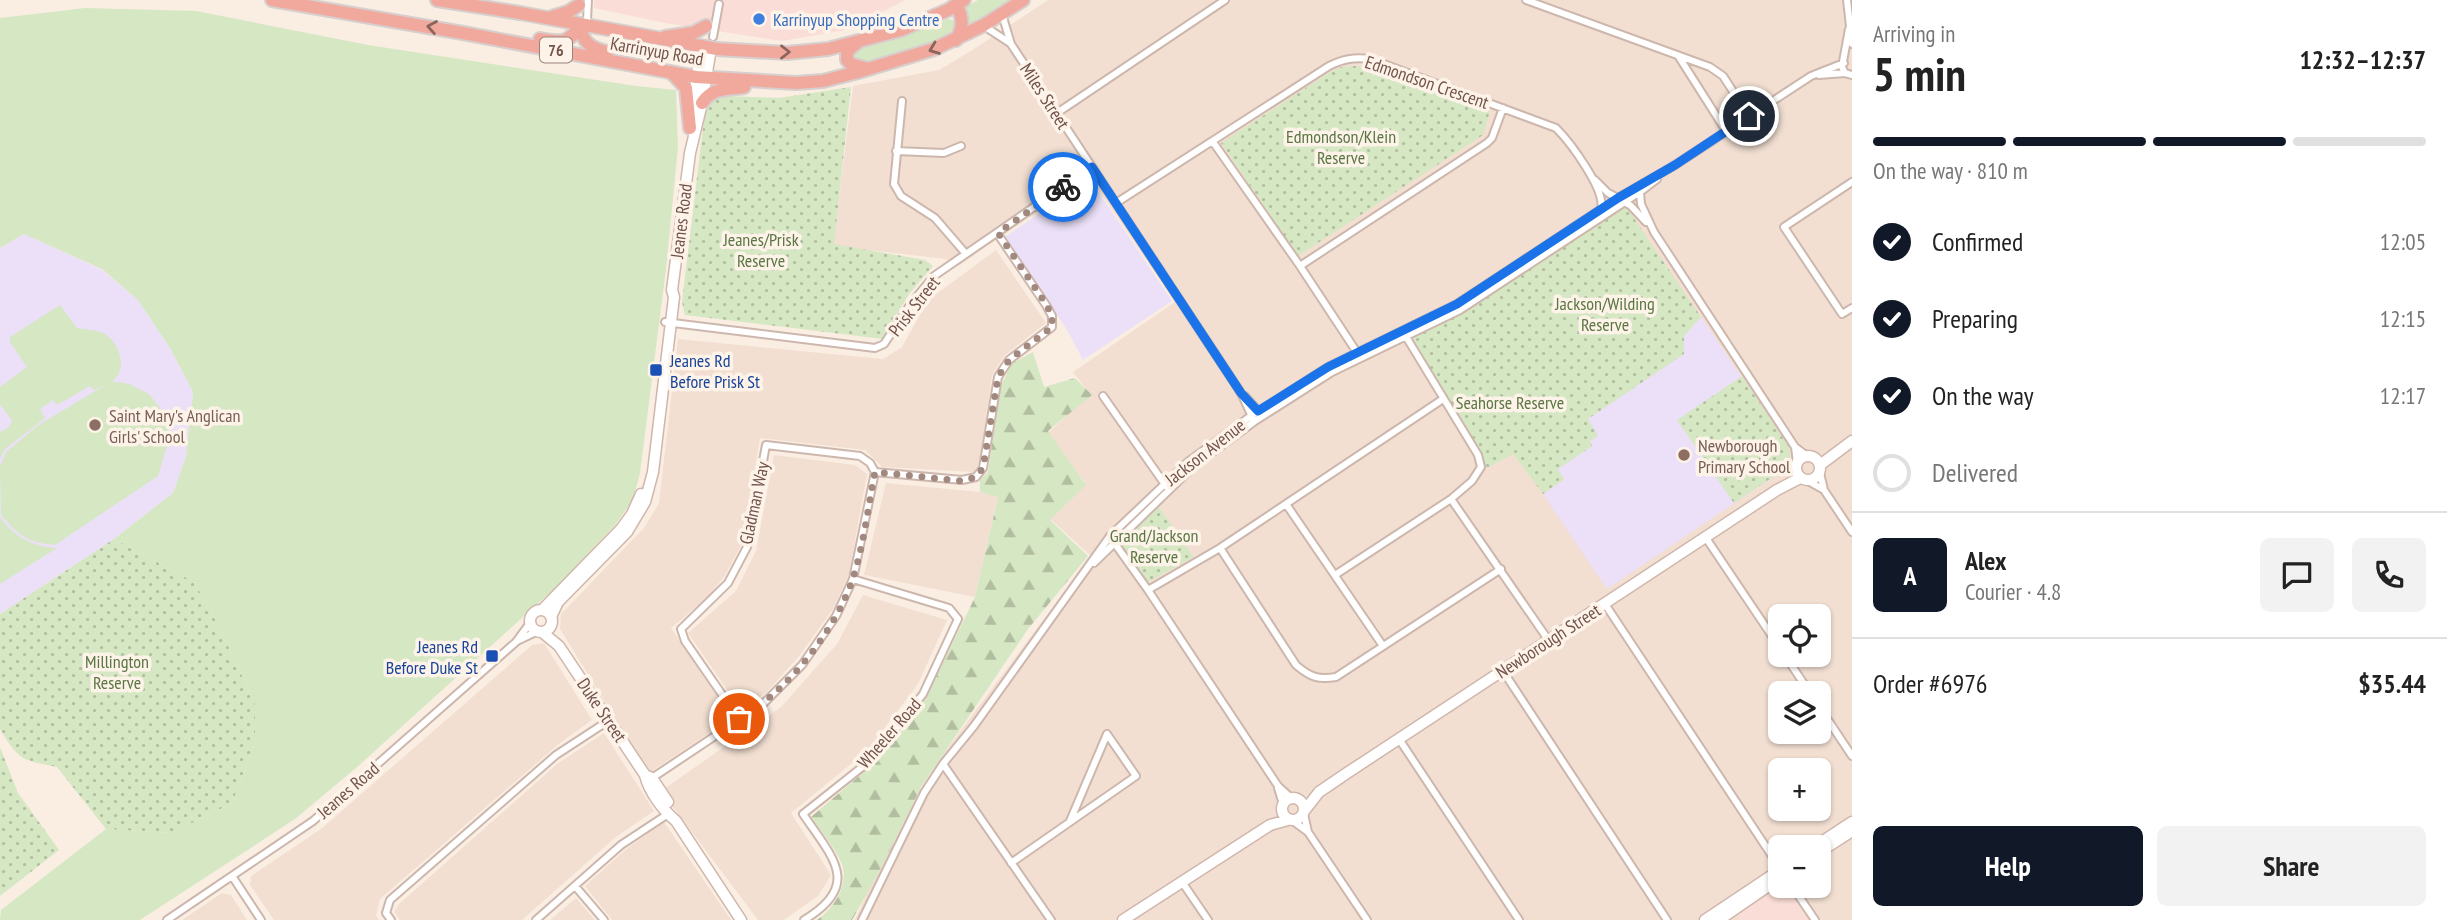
<!DOCTYPE html>
<meta charset="utf-8">
<style>
body{margin:0;font-family:"PT Sans Narrow",sans-serif;background:#f2f2f2;color:#222;height:100vh;display:flex;flex-direction:column;font-size:26px;white-space:nowrap}
*{box-sizing:border-box;margin:0}
p{font-size:23px;color:#767676}
.icon{flex:none;width:38px;height:38px;fill:none;stroke:currentColor;stroke-width:2;stroke-linecap:round;stroke-linejoin:round}
.map{position:relative;flex:1;overflow:hidden}
.details{display:flex;flex-direction:column;background:#fff;width:595px}
.details>*{flex:none}
.controls{position:absolute;left:1768px;top:604px;display:grid;gap:14px}
.controls a{display:grid;place-items:center;width:63px;height:63px;border-radius:10px;background:#fff;box-shadow:0 2px 5px #0004;font-size:35px}
.pin{position:absolute;display:grid;place-items:center;width:60px;height:60px;color:#fff;margin:-30px;border:4px solid #fff;border-radius:50%;box-shadow:0 2px 7px #0007}
.courier{position:absolute;display:grid;place-items:center;width:70px;height:70px;margin:-35px;border:5px solid #1a73e8;border-radius:50%;background:#fff;color:#222;box-shadow:0 2px 9px #0007}
.summary em{font-style:normal;font-weight:800}
.summary div{display:flex;flex-direction:column-reverse}
.summary{display:flex;align-items:center;justify-content:space-between;height:119px;padding:0 21px}
h1{font-size:46px;font-weight:800;line-height:52px}
.bar{display:grid;grid-template-columns:repeat(4,1fr);gap:10px 7px;align-content:center;height:84px;padding:0 21px}
.bar i{height:9px;border-radius:5px;background:#e0e0e0}
.bar .selected{background:#111827}
.bar p{grid-column:span 4}
.line{display:flex;align-items:center;gap:18px;padding:0 21px;border-top:2px solid #e0e0e0}
.line div{flex:1}
.round{display:grid;place-items:center;flex:none;width:74px;height:74px;border-radius:10px;background:#f2f2f2}
ol{padding:0 21px;list-style:none}
li{display:flex;align-items:center;gap:21px;height:77px}
li p{margin-inline-start:auto}
li .icon{padding:7px;border-radius:50%;background:#111827;color:#fff;stroke-width:4}
li:last-child{color:#767676}
li i{width:38px;height:38px;border:4px solid #e0e0e0;border-radius:50%}
.action{display:flex;gap:14px;margin-top:auto;padding:14px 21px}
.action a{flex:1;height:80px;border-radius:10px;background:#111827;color:#fff;font-size:28px;font-weight:800;line-height:80px;text-align:center}
.action a+a{background:#f2f2f2;color:#222}
main{display:flex;flex:1;min-height:0}
.map>svg:first-child{display:block}
</style>
<main>
<div class="map">
<svg width="1852" height="920" viewBox="0 0 1852 920">
<defs>
<pattern id="forest-firs" width="22" height="20" patternUnits="userSpaceOnUse" patternTransform="scale(1.75)"><rect width="22" height="20" fill="#d6e7c3"/><path d="M5 1l3.5 6h-7zM16 11l3.5 6h-7z" fill="#b2bea0"/></pattern>
<pattern id="park-dots" width="8" height="8" patternUnits="userSpaceOnUse" patternTransform="scale(1.75)"><rect width="8" height="8" fill="#d6e7c3"/><path d="M2 2h.1M6 6h.1" fill="none" stroke="#b2bea0" stroke-width="1.8" stroke-linecap="round"/></pattern>
</defs>
<rect width="100%" height="100%" fill="#faeee3"/>
<path fill="#f2dfd2" fill-rule="evenodd" d="M 1048,0 L 1852,0 L 1852,920 L 855,920 L 890,842 L 941,757 L 1091,556 L 1049,518 L 1085,483 L 1048,433 L 1090,394 L 1073,372 L 1175,302 L 1094,183 L 1087,178 L 958,266 L 946,259 L 833,246 L 853,86 L 939,70 L 974,49 ZM 1780,616 L 1818,616 L 1818,654 L 1780,654 ZM 1780,693 L 1818,693 L 1818,732 L 1780,732 ZM 1780,770 L 1818,770 L 1818,808 L 1780,808 ZM 1780,847 L 1818,847 L 1818,886 L 1780,886 Z
M 996,250 L 1046,323 L 1004,356 L 992,375 L 980,462 L 974,472 L 882,467 L 865,450 L 760,438 L 743,542 L 724,577 L 706,599 L 671,628 L 732,718 L 649,773 L 560,629 L 561,614 L 644,528 L 659,503 L 678,339 L 883,359 L 902,347 L 928,300 Z
M 774,455 L 855,465 L 867,474 L 849,574 L 833,609 L 800,655 L 767,692 L 741,710 L 688,633 L 736,591 L 756,551 Z
M 886,483 L 980,492 L 998,496 L 975,597 L 864,575 Z
M 863,595 L 947,620 L 918,684 L 868,750 L 791,813 L 831,875 L 818,896 L 784,920 L 758,920 L 661,791 L 781,707 L 837,644 Z
M 544,643 L 592,720 L 560,743 L 380,899 L 376,915 L 379,920 L 274,920 L 250,885 L 251,876 L 321,829 L 532,645 Z
M 604,733 L 654,811 L 616,837 L 522,920 L 400,920 L 394,912 L 399,904 L 557,764 Z
M 664,822 L 731,920 L 612,920 L 585,886 L 625,850 Z
M 222,893 L 231,895 L 247,920 L 182,920 Z
M 576,898 L 595,920 L 550,920 Z"/>
<path fill="#faddd7" d="M 594,0 L 905,0 L 851,29 L 782,41 L 665,23 L 594,8 Z
M 1780,878 L 1780,886 L 1792,886 L 1815,920 L 1740,920 L 1733,910 Z"/>
<path fill="#ebe0f7" d="M 1086,181 L 1094,185 L 1172,301 L 1083,360 L 1067,330 L 1005,237 Z
M 24,234 L 101,269 L 138,300 L 170,348 L 193,392 L 186,457 L 173,493 L 114,539 L 0,614 L 0,248 Z
M 1701,317 L 1789,447 L 1790,462 L 1788,467 L 1607,589 L 1543,494 L 1564,480 L 1557,469 L 1592,446 L 1587,419 L 1683,354 L 1684,336 Z"/>
<path fill="#d6e7c3" d="M 978,0 L 1015,0 L 971,28 L 964,8 Z
M 85,8 L 196,11 L 368,45 L 636,86 L 676,90 L 678,147 L 666,269 L 640,473 L 633,500 L 615,525 L 555,588 L 356,768 L 295,819 L 140,920 L 0,920 L 1,910 L 106,829 L 172,833 L 232,803 L 255,743 L 255,704 L 218,624 L 194,582 L 114,539 L 173,493 L 186,457 L 193,392 L 170,348 L 138,300 L 102,269 L 24,234 L 0,248 L 0,18 Z
M 948,19 L 957,21 L 960,27 L 950,39 L 869,65 L 855,61 L 852,55 L 855,49 L 887,42 Z
M 60,305 L 77,328 C 84,330 93,329 100,332 C 118,337 130,369 112,381 L 129,384 L 149,394 L 164,413 L 170,436 L 158,476 L 55,545 C 29,543 18,535 1,515 L 0,467 L 6,452 L 37,426 L 105,385 L 94,390 L 90,386 L 57,405 L 53,400 L 40,409 L 45,418 L 4,450 L 0,459 L 0,432 L 9,427 L 12,421 L 0,404 L 0,387 L 27,367 L 10,342 L 10,337 Z
M 0,517 C 13,536 33,547 57,548 L 0,584 Z"/>
<path fill="url(#forest-firs)" d="M 1033,352 L 1044,387 L 1075,378 L 1092,395 L 1048,431 L 1086,485 L 1050,520 L 1088,556 L 1028,629 L 921,787 L 878,874 L 852,920 L 817,920 C 833,909 847,889 843,868 C 841,855 819,829 811,817 L 879,759 L 927,696 L 975,597 L 998,497 L 980,492 L 980,480 L 988,472 L 1000,389 L 1011,364 Z"/>
<path fill="url(#park-dots)" d="M 1353,66 L 1369,67 L 1490,111 L 1483,135 L 1298,256 L 1221,143 L 1329,73 L 1341,67 Z
M 851,87 L 834,244 L 925,260 L 933,266 L 909,294 L 883,339 L 685,315 L 682,302 L 707,95 L 779,98 Z
M 1625,205 L 1701,317 L 1684,336 L 1684,354 L 1588,419 L 1598,436 L 1590,441 L 1592,446 L 1558,469 L 1564,479 L 1543,494 L 1513,454 L 1487,468 L 1482,454 L 1412,337 L 1469,310 Z
M 1742,376 L 1789,447 L 1790,458 L 1788,467 L 1734,503 L 1677,420 Z
M 1156,503 L 1194,557 L 1146,583 L 1119,542 Z
M 114,539 L 194,582 L 218,624 L 255,704 L 255,743 L 232,803 L 172,833 L 106,829 L 57,767 C 22,760 19,761 0,729 L 0,614 Z
M 0,747 L 18,793 L 59,850 L 0,896 Z"/>
<g fill="none" stroke-linecap="round" stroke-linejoin="round">
<defs>
<path id="street" d="M 1526,0 L 1710,67 L 1723,76 L 1749,116
M 1847,0 L 1852,44
M 1002,14 L 1011,44 L 1241,393 L 1253,419
M 582,24 L 587,20 L 588,0
M 984,26 L 1010,43
M 1849,29 L 1842,67 L 1845,73 L 1852,75
M 713,37 L 719,4
M 1679,57 L 1726,131
M 1819,75 L 1845,73
M 902,101 L 894,184 L 901,196 L 935,218 L 966,254
M 1057,113 L 1225,0
M 1213,142 L 1300,266 L 1358,354
M 896,151 L 944,153 L 961,146
M 1595,180 L 1608,193 L 1618,198
M 1852,182 L 1784,227 L 1842,314 L 1852,308
M 1640,192 L 1641,204 L 1654,232 L 1795,447 L 1807,456
M 1625,202 L 1631,206 L 1646,222
M 1116,203 L 1329,66 C 1343,59 1354,57 1370,59 L 1556,128 C 1570,142 1606,190 1601,209
M 1300,266 L 1487,143 L 1492,138 L 1503,108
M 665,322 L 875,348 L 884,344 L 910,305 L 934,276 L 1092,167
M 1103,396 L 1166,486
M 1245,396 L 1261,414
M 1795,447 L 1797,463
M 875,472 L 962,480 L 976,477 L 983,468 L 998,377 L 1009,360 L 1052,327 L 1052,316 L 1046,305 L 997,233
M 1820,473 L 1824,490 L 1852,532
M 1808,481 L 1824,490
M 1451,499 L 1549,641
M 1286,504 L 1383,646
M 1706,538 L 1780,648
M 1113,541 L 1148,590 L 1278,786 L 1291,798
M 1220,548 L 1296,665 C 1310,677 1318,680 1336,677 L 1501,569
M 1094,563 L 1194,466 L 1255,421 L 1332,372 L 1460,310 L 1640,192 L 1657,179
M 1335,575 L 1451,499 L 1472,481 L 1481,467 L 1478,455 L 1405,335
M 1148,590 L 1220,548 L 1443,399
M 1605,604 L 1780,868
M 517,641 L 538,631
M 1784,654 L 1810,693
M 1503,671 L 1667,920
M 1818,705 L 1852,756
M 739,719 L 685,641 L 681,629 L 728,583 L 747,547 L 766,445 L 860,456 L 870,463 L 875,472
M 1399,739 L 1519,920
M 943,764 L 1051,920
M 652,778 L 763,704 L 802,665 L 836,616 L 853,579 L 875,472
M 1278,788 L 1283,804
M 1304,814 L 1308,832 L 1367,920
M 1293,821 L 1308,832
M 1011,863 L 1136,776 L 1107,734 L 1070,821
M 232,876 L 261,920
M 1182,882 L 1208,920
M 575,886 L 604,920
M 1792,886 L 1815,920
M 167,920 L 313,821 L 516,642 L 530,623
M 391,920 L 386,913 L 390,900 L 556,755 L 608,721
M 536,920 L 621,845 L 668,814
M 804,920 C 863,885 832,857 803,814 L 871,760 L 923,694 L 958,619 L 949,608 L 853,579
M 862,920 L 924,793 L 943,764 L 974,726 L 1110,536 L 1189,461 L 1251,416 L 1328,367 L 1457,304 L 1618,198 L 1675,165 L 1811,76 L 1844,63"/>
<path id="secondary" d="M 692,115 L 701,46
M1796 468a12 12 0 1 1 24 0a12 12 0 1 1-24 0Z
M 1820,465 L 1852,441
M 542,610 L 621,529 L 632,514 L 641,494
M530 621a11 11 0 1 1 22 0a11 11 0 1 1-22 0Z
M 551,617 L 558,602 L 627,532 L 645,502 L 653,472 L 674,297 L 672,290 L 690,153 L 702,103 L 711,48
M 542,632 L 559,646 L 645,775 C 649,792 663,810 676,821 L 741,920
M 645,775 L 652,778 L 668,802
M1282 809a11 11 0 1 1 22 0a11 11 0 1 1-22 0Z
M 1305,810 L 1319,792 L 1347,773 L 1777,490 L 1800,478
M 1814,847 L 1852,822
M 1818,853 L 1852,831
M 1123,920 L 1270,825 L 1288,820
M 1705,920 L 1780,870
M 1719,920 L 1780,878"/>
<path id="highway" d="M 272,0 L 463,33 L 696,77 L 796,83 L 823,81 L 858,72 L 934,49 L 984,25 L 1023,0
M 437,0 L 520,13 L 717,49 L 787,53 L 828,49 L 901,30 L 948,10 L 964,0
M 956,5 C 964,18 963,28 956,40
M 552,17 L 568,12 L 579,5
M 581,26 C 582,43 591,48 607,52
M 665,37 L 693,33 L 706,26
M 540,39 C 561,43 567,44 581,26
M 857,43 L 847,51 L 847,60 L 851,64 L 868,69
M 671,72 L 686,88 L 690,128
M 702,103 C 713,87 725,90 744,87"/>
</defs>
<use href="#street" stroke="#cdb7ad" stroke-width="10"/>
<use href="#secondary" stroke="#d0b6ab" stroke-width="13"/>
<use href="#highway" stroke="#d7cfcd" stroke-width="16"/>
<use href="#street" stroke="#fff" stroke-width="6"/>
<use href="#secondary" stroke="#fff" stroke-width="10"/>
<use href="#highway" stroke="#f1a99e" stroke-width="12"/>
</g>
<defs><path id="oneway-chevron" d="M-2-3.5L2.5 0L-2 3.5" fill="none" stroke-width="1.6" stroke-linecap="round" stroke-linejoin="round" transform="scale(1.75)"/></defs>
<g stroke="#8b645c">
<use href="#oneway-chevron" transform="translate(432 27) rotate(-170)"/>
<use href="#oneway-chevron" transform="translate(934 49) rotate(159)"/>
<use href="#oneway-chevron" transform="translate(785 52)"/>
</g>
<g fill="none" stroke-linecap="round" stroke-linejoin="round">
<path stroke="#a18980" stroke-width="7" stroke-dasharray="0 12.6" d="M 739,719 C 786,693 836,630 853,578 C 864,544 868,507 875,472 L 962,481 L 976,477 L 983,468 L 998,377 L 1009,360 L 1052,327 L 1052,316 L 1046,304 L 998,233 L 1063,187"/>
<path stroke="#1a73e8" stroke-width="9" d="M 1063,187 L 1092,167 L 1241,393 L 1258,411 L 1328,367 L 1457,304 L 1618,198 L 1675,165 L 1749,116"/>
</g>
<circle fill="#3f7fe0" stroke="#fef3e9" stroke-width="2.5" cx="759" cy="19" r="7"/>
<g fill="#1a4fb4" stroke="#fef3e9" stroke-width="2.5">
<rect x="649" y="363" width="14" height="14" rx="3.5"/>
<rect x="485" y="649" width="14" height="14" rx="3.5"/>
</g>
<g fill="#8d6e63" stroke="#fef3e9" stroke-width="2.5">
<circle cx="95" cy="425" r="7"/>
<circle cx="1684" cy="455" r="7"/>
</g>
<g text-anchor="middle" dominant-baseline="central" stroke-width="7" stroke-linejoin="round" paint-order="stroke">
<rect fill="#fef3e9" stroke="#9b837a" stroke-width="2" x="540" y="37.5" width="32" height="25" rx="5"/>
<g font-size="16" font-weight="bold" fill="#71534b">
<text x="556" y="50">76</text>
</g>
<g font-size="18" fill="#366cbe" stroke="#fef3e9" text-anchor="start">
<text x="773" y="19">Karrinyup Shopping Centre</text>
</g>
<g font-size="18" fill="#71534b" stroke="#fef3e9">
<text transform="translate(657 51) rotate(10)">Karrinyup Road</text>
<text transform="translate(1427 82) rotate(19)">Edmondson Crescent</text>
<text transform="translate(1045 96) rotate(57)">Miles Street</text>
<text transform="translate(681 221) rotate(-83)">Jeanes Road</text>
<text transform="translate(914 306) rotate(-52)">Prisk Street</text>
<text transform="translate(1205 452) rotate(-38)">Jackson Avenue</text>
<text transform="translate(754 503) rotate(-78)">Gladman Way</text>
<text transform="translate(1548 641) rotate(-33)">Newborough Street</text>
<text transform="translate(602 710) rotate(56)">Duke Street</text>
<text transform="translate(889 733) rotate(-49)">Wheeler Road</text>
<text transform="translate(348 790) rotate(-41)">Jeanes Road</text>
</g>
<g font-size="18" fill="#597643" stroke="#fef3e9">
<text x="1341" y="136">Edmondson/Klein<tspan x="1341" dy="21">Reserve</tspan></text>
<text x="761" y="239">Jeanes/Prisk<tspan x="761" dy="21">Reserve</tspan></text>
<text x="1605" y="303">Jackson/Wilding<tspan x="1605" dy="21">Reserve</tspan></text>
<text x="1510" y="402">Seahorse Reserve</text>
<text x="1154" y="535">Grand/Jackson<tspan x="1154" dy="21">Reserve</tspan></text>
<text x="117" y="661">Millington<tspan x="117" dy="21">Reserve</tspan></text>
</g>
<g font-size="18" fill="#164399" stroke="#fef3e9" text-anchor="start">
<text x="670" y="360">Jeanes Rd<tspan x="670" dy="21">Before Prisk St</tspan></text>
<text x="478" y="646" text-anchor="end">Jeanes Rd<tspan x="478" dy="21">Before Duke St</tspan></text>
</g>
<g font-size="18" fill="#785e54" stroke="#fef3e9" text-anchor="start">
<text x="109" y="415">Saint Mary's Anglican<tspan x="109" dy="21">Girls' School</tspan></text>
<text x="1698" y="445">Newborough<tspan x="1698" dy="21">Primary School</tspan></text>
</g>
</g>
</svg>
<div class="controls">
<a><svg class="icon" aria-label="locate" viewBox="0 0 24 24"><circle cx="12" cy="12" r="6"/><path d="M12 2v4M12 18v4M2 12h4M18 12h4"/></svg></a>
<a><svg class="icon" aria-label="layers" viewBox="0 0 24 24"><path d="M12 4l9 5-9 5-9-5zM3 14l9 5 9-5"/></svg></a>
<a>+</a>
<a>−</a>
</div>
<div class="pin" style="left:739px;top:719px;background:#ea580c"><svg class="icon" aria-label="bag" viewBox="0 0 24 24"><path d="M5 8h14l-1 12H6zM9 8a3 3 0 0 1 6 0"/></svg></div>
<div class="pin" style="left:1749px;top:116px;background:#1f2937"><svg class="icon" aria-label="home" viewBox="0 0 24 24"><path d="M3 11l9-7 9 7M6 9v11h12V9"/></svg></div>
<div class="courier" style="left:1063px;top:187px"><svg class="icon" aria-label="bike" viewBox="0 0 24 24"><circle cx="6" cy="16" r="4"/><circle cx="18" cy="16" r="4"/><path d="M6 16l4-8h5l3 8M10 8l3 8H6M13 5h3"/></svg></div>
</div>
<section class="details">
<div class="summary"><div><h1>5 min</h1><p>Arriving in</p></div><em>12:32–12:37</em></div>
<div class="bar"><i class="selected"></i><i class="selected"></i><i class="selected"></i><i></i><p>On the way · 810 m</p></div>
<ol>
<li><svg class="icon" aria-label="check" viewBox="0 0 24 24"><path d="M5 12l5 5 9-10"/></svg>Confirmed<p>12:05</p></li>
<li><svg class="icon" aria-label="check" viewBox="0 0 24 24"><path d="M5 12l5 5 9-10"/></svg>Preparing<p>12:15</p></li>
<li><svg class="icon" aria-label="check" viewBox="0 0 24 24"><path d="M5 12l5 5 9-10"/></svg>On the way<p>12:17</p></li>
<li><i></i>Delivered</li>
</ol>
<div class="line" style="height:126px"><b class="round" style="background:#111827;color:#fff">A</b><div><b>Alex</b><p>Courier · 4.8</p></div><a class="round"><svg class="icon" aria-label="chat" viewBox="0 0 24 24"><path d="M4 5h16v11H9l-5 4z"/></svg></a><a class="round"><svg class="icon" aria-label="phone" viewBox="0 0 24 24"><path d="M5 4h4l2 5-3 2q2 4 5 5l2-3 5 2v4C11 20 4 13 5 4z"/></svg></a></div>
<div class="line" style="height:91px"><div>Order #6976</div><b>$35.44</b></div>
<div class="action"><a>Help</a><a>Share</a></div>
</section>
</main>
